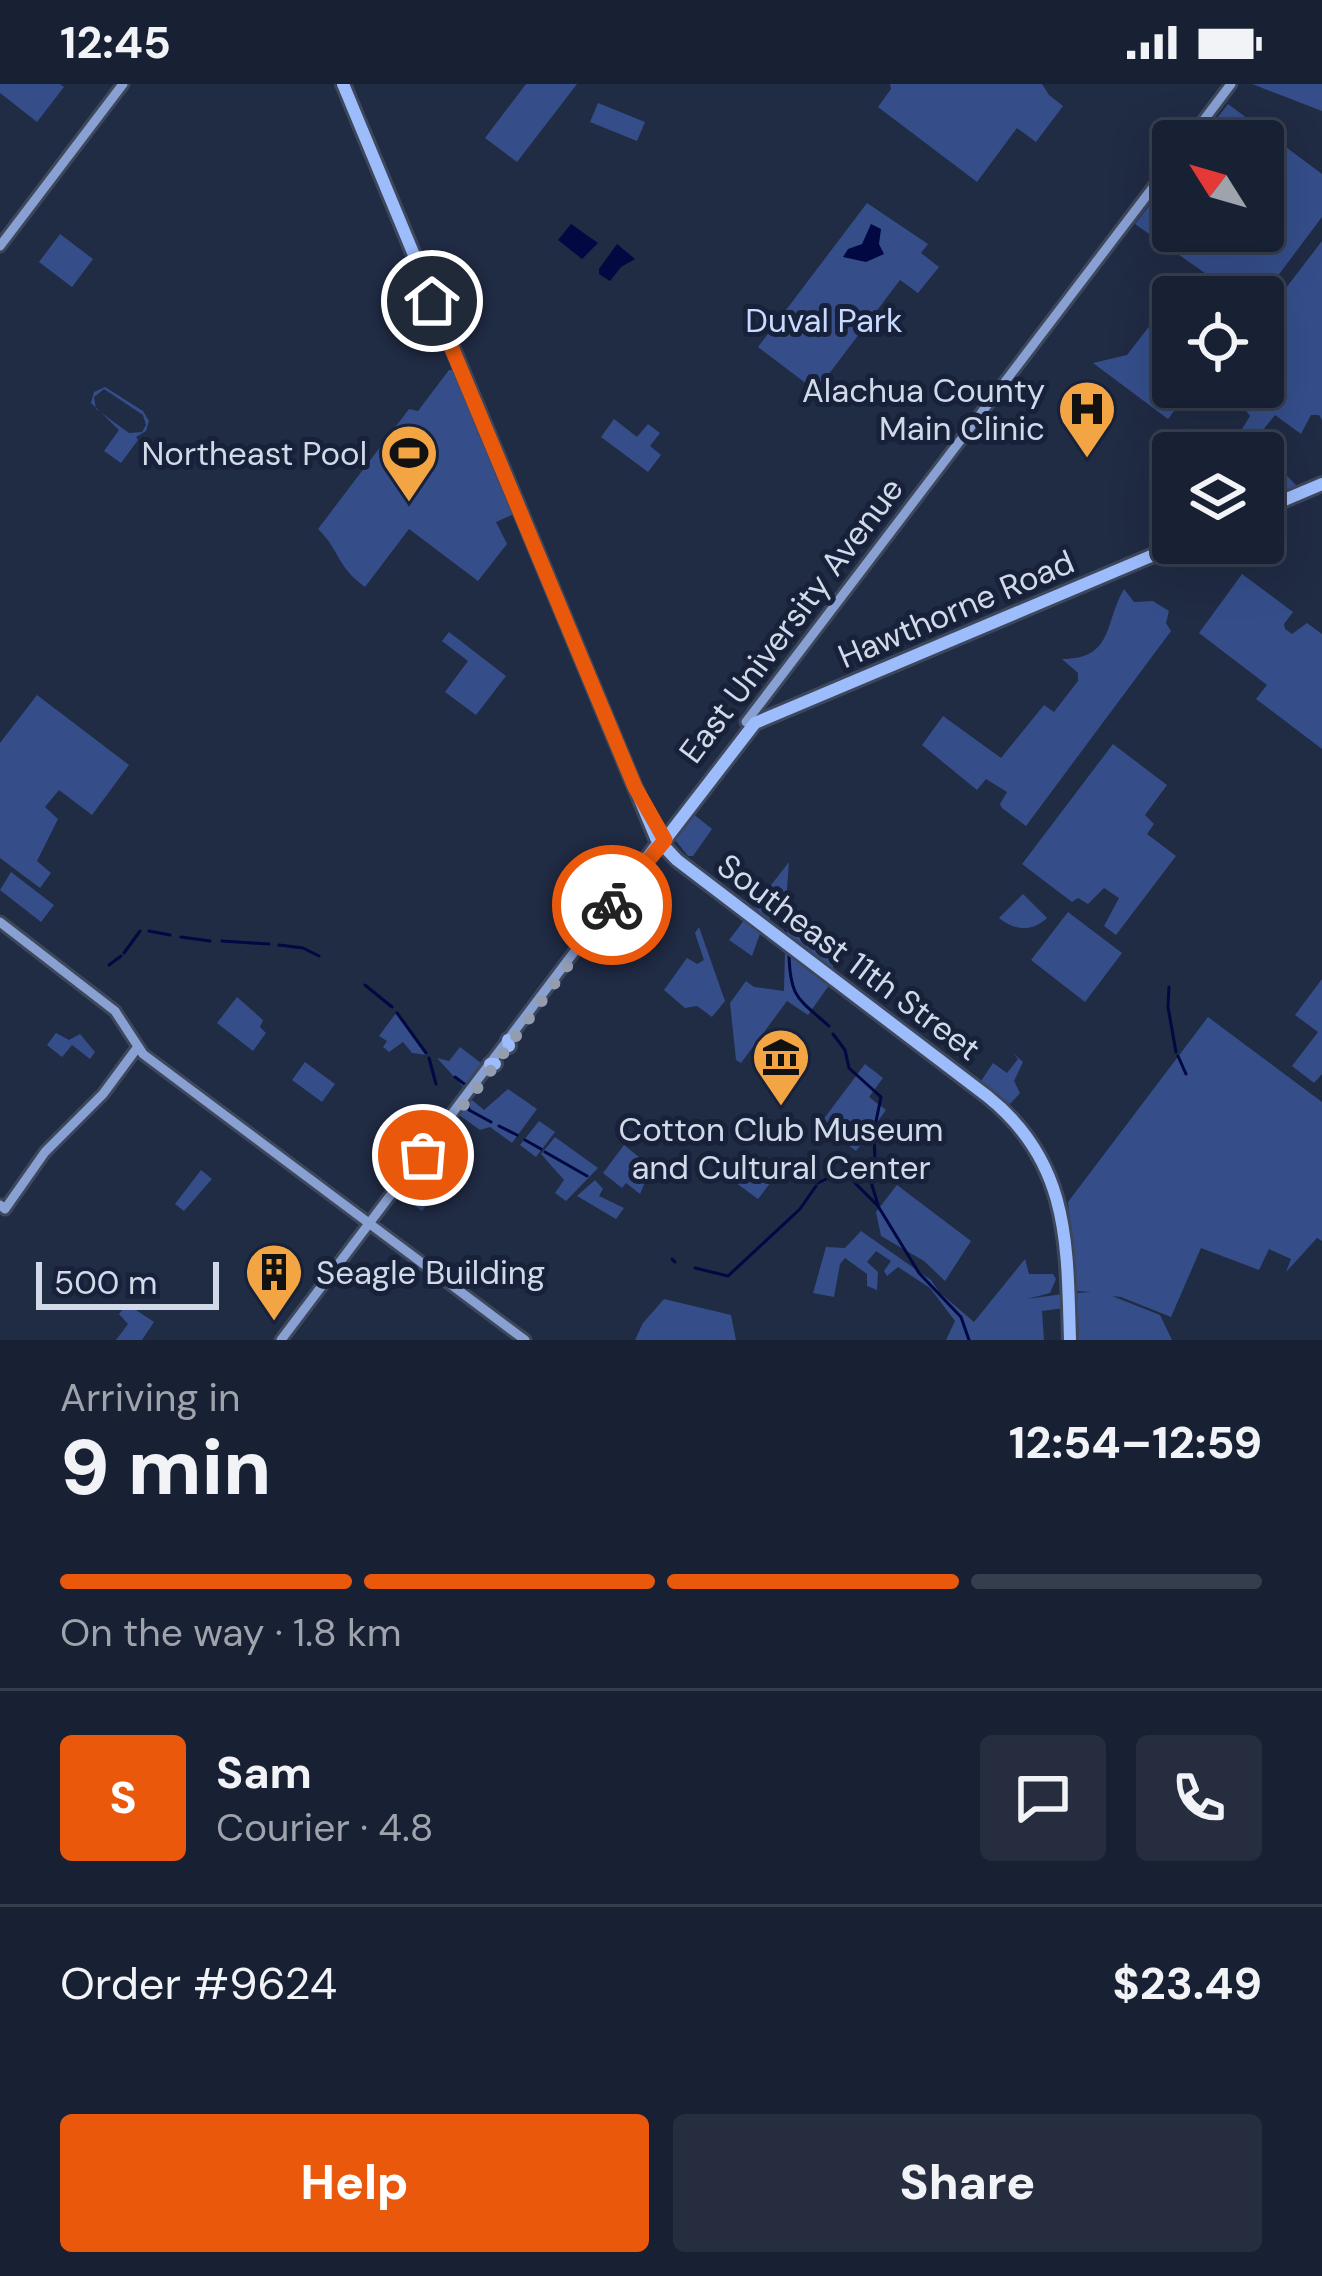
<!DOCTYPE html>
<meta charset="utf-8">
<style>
body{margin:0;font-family:"DM Sans",sans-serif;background:#252d3f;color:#f1f3f6;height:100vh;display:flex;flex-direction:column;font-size:45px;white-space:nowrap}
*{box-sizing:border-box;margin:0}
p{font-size:39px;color:#9fa3ac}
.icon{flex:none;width:66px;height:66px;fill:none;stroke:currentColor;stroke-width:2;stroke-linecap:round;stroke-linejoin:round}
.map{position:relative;height:1256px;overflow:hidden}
.panel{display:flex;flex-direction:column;background:#182033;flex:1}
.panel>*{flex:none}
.needle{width:78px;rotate:307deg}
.buttons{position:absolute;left:1152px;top:36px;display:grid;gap:24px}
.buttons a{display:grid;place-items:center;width:132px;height:132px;border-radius:12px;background:#182033;box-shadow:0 12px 48px #0002,0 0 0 3px #363e4e;font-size:60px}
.scale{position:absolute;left:36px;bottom:30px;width:183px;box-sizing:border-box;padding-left:12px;border:6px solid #d2daea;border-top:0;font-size:33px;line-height:42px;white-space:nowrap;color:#d2daea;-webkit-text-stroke:9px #172139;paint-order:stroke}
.pin{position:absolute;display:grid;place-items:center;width:102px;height:102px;color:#fff;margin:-51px;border:6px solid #fff;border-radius:50%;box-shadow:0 3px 12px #0007}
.courier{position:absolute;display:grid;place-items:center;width:120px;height:120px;margin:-60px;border:9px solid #ea580c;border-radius:50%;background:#fff;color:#222;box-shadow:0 3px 15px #0007}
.summary em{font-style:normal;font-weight:800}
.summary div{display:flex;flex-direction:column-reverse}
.summary{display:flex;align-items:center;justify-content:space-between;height:204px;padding:0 60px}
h1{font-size:78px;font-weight:800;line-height:90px}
.bar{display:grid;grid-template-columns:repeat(4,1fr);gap:18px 12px;align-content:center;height:144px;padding:0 60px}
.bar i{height:15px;border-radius:9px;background:#363e4e}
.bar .active{background:#ea580c}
.bar p{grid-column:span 4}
.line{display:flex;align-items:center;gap:30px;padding:0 60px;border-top:3px solid #363e4e}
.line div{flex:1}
.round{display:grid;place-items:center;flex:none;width:126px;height:126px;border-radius:12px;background:#252d3f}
.primary-button{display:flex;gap:24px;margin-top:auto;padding:24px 60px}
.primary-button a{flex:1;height:138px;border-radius:12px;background:#ea580c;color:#fff;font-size:48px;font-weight:800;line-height:138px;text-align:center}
.primary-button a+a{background:#252d3f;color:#f1f3f6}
.status{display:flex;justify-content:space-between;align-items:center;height:84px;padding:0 60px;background:#182033;direction:ltr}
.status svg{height:33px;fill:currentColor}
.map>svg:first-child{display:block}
</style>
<div class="status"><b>12:45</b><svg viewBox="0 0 49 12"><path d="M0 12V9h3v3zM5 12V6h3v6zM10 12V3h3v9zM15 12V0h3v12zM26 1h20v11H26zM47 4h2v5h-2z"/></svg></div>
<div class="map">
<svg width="1322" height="1256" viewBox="0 0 1322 1256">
<rect width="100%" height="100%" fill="#202b44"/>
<path fill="#354e8a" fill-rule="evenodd" d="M 0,0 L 60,0 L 64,3 L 37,38 L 0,9 Z
M 526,0 L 577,0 L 517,78 L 485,54 Z
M 890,0 L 1042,0 L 1049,11 L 1063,22 L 1036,58 L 1017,44 L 977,98 L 878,23 L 891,5 Z
M 1252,0 L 1322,0 L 1322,27 Z
M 598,19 L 645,38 L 637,57 L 590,38 Z
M 1228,20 L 1322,90 L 1322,133 L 1262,213 L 1239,213 L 1135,140 L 1173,91 L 1173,147 L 1263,147 L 1263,57 L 1199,57 Z
M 867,119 L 928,160 L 921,169 L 939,183 L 918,209 L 900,196 L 816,307 L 758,263 Z
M 60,150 L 93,175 L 72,203 L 39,178 Z
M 1322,157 L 1322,336 L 1319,331 L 1311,331 L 1301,350 L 1275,331 L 1249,364 L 1236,355 L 1250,332 L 1234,310 L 1222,303 L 1263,303 L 1263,234 Z
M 1155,235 L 1173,243 L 1173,303 L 1192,303 L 1168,335 L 1093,279 L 1127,271 Z
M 449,286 L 453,286 L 514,430 L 496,438 L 507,460 L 478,497 L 409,445 L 365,503 C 336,482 340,466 318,445 L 409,325 L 418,327 Z
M 105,303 L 143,327 L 149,337 L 146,347 L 136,353 L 138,356 L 121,379 L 104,367 L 119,346 L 91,319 L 94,308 ZM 104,305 L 143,331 L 146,341 L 142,348 L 129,349 L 96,325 L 94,313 Z
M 614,335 L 637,353 L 648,340 L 660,349 L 650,362 L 661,371 L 648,388 L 601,353 Z
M 1271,376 L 1297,402 L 1271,412 L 1263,407 L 1263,378 Z
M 1242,490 L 1293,528 L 1284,540 L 1285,545 L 1292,550 L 1307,539 L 1322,550 L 1322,665 L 1256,615 L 1267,601 L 1199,549 Z
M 1124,505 L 1134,518 L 1153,517 L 1169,527 L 1166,539 L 1171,547 L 1026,742 L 1002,724 L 1000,720 L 1007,708 L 986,695 L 977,706 L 922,661 L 943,632 L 1001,674 L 1044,621 L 1054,628 L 1078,597 L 1078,589 L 1062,575 C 1114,575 1104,539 1124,505 Z
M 449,548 L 506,592 L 476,631 L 445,608 L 468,577 L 442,557 Z
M 37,611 L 129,681 L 92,731 L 59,706 L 45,723 L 58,735 L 37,777 L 51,789 L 40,804 L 0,774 L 0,659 Z
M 1113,660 L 1167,701 L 1145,731 L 1154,740 L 1147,750 L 1176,772 L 1116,851 L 1104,842 L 1119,814 L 1104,804 L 1088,820 L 1078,814 L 1072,818 L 1022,780 Z
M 692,729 L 712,745 L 693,772 L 688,772 L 672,752 Z
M 789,778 L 785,832 L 775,827 L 769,836 L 754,823 Z
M 11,788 L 54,821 L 41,838 L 0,806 Z
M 1023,810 L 1047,834 C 1032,848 1015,847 999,834 Z
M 795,823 L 848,863 L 832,884 L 785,848 Z
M 1068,828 L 1122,869 L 1085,918 L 1031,876 Z
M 745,835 L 761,847 L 752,872 L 729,856 Z
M 699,843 L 725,917 L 712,933 L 697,922 L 685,924 L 664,906 L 687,874 L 697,880 L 704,876 L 695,849 Z
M 785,866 L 830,900 L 808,931 L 787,917 L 741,979 L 736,976 L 730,919 L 746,897 L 754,903 L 784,907 Z
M 1322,895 L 1322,990 L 1314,999 L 1292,982 L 1318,948 L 1295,931 Z
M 237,913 L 263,936 L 260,943 L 266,949 L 253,967 L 217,939 Z
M 396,929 L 427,971 L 412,969 L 403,958 L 389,968 L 383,963 L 387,957 L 379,952 Z
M 1208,933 L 1322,1018 L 1322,1157 L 1317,1154 L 1286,1188 L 1291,1175 L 1269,1165 L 1259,1186 L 1201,1164 L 1171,1233 L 1121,1213 L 1112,1212 L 1160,1231 L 1172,1256 L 1079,1256 L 1077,1209 L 1091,1208 L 1077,1207 L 1068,1118 Z
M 56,949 L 69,956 L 80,950 L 95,968 L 90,975 L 72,961 L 62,973 L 47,961 Z
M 460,963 L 485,982 L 466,1006 L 437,974 L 449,977 Z
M 1013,969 L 1023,978 L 1014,997 L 1020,1009 L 1010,1020 L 981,997 L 993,979 L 1007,989 L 1018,975 Z
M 305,978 L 335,1000 L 322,1018 L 292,996 Z
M 865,980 L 883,994 L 869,1013 L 886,1026 L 856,1067 L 820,1040 Z
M 508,1005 L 537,1025 L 512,1059 L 490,1043 L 480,1046 L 459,1031 L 472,1016 L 484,1026 Z
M 539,1037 L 555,1048 L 536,1073 L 520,1061 Z
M 555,1053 L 598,1084 L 566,1117 L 555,1109 L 564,1096 L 541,1070 Z
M 624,1061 L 644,1077 L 637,1087 L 631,1087 L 645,1098 L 640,1110 L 626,1099 L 622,1104 L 603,1089 Z
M 752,1069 L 778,1089 L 758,1115 L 732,1096 Z
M 201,1086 L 212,1095 L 184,1127 L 175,1120 Z
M 413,1092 L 436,1109 L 422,1127 L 399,1110 Z
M 595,1096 L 603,1105 L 599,1112 L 624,1124 L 616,1135 L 577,1112 Z
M 897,1101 L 971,1157 L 945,1197 L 924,1177 L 881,1152 L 876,1128 Z
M 861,1147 L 931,1196 L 939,1208 L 974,1238 L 1025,1175 L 1029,1190 L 1053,1190 L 1056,1195 L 1050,1209 L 1027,1215 L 1063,1210 L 1064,1224 L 1042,1227 L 1044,1256 L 946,1256 L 955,1237 L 930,1204 L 898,1183 L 887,1192 L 884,1187 L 891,1177 L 876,1167 L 867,1178 L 878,1188 L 877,1206 L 867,1202 L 867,1190 L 845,1174 L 840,1180 L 834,1213 L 813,1209 L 826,1163 L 845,1164 Z
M 664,1215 L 731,1231 L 736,1256 L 635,1256 L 643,1239 Z
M 127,1220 L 154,1238 L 142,1256 L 116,1256 L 128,1240 L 119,1230 Z"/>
<path fill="#010842" d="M 571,140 L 598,159 L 582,175 L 558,156 Z
M 871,140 L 881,145 L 879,160 L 884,170 L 866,178 L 843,173 L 848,165 L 862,160 Z
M 617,160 L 635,175 L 621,183 L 610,197 L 599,190 L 599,185 Z"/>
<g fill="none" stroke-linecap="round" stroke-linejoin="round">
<path stroke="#010842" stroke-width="3" d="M 149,847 L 170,851
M 785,847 L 786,849
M 181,853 L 210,857
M 222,857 L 269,860
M 279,861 L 303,864 L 319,872
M 124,869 L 140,847
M 789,870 C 790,915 799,915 829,942
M 109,881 L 121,872
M 365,901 L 392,923
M 1169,903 L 1168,923 L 1176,968
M 397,929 L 426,969
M 833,950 L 845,966 L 849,984 L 881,1013 L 874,1047 L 875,1079
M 1178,972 L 1186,990
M 429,974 L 436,1000
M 455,993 L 467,1002
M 468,1020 L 469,1026 L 491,1038
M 499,1042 L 517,1051
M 525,1056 L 541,1065
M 545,1068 L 587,1092
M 875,1086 L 871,1098 L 878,1121
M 818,1099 L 836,1090 L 851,1095 L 878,1122 L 919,1189 L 961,1233 L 969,1256
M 672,1175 L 675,1178
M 695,1184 L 728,1192 L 800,1125 L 816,1102"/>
<defs>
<path id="major" d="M 1188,57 L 1231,0
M 0,162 L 123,0
M 746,638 L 1173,77
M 0,838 L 115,927 L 143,970 L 525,1256
M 0,1121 L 5,1125 L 45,1068 L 103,1010 L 137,964
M 281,1256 L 658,757"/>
<path id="highway" d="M 343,0 L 656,754 L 677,776 L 987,1012 C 1070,1078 1067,1159 1070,1256
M 1263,425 L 1322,400
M 661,761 L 755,639 L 1182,459
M 508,956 L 509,962
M 490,980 L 495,980"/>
</defs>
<use href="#major" stroke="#3d475b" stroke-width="15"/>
<use href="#highway" stroke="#3d475b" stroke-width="18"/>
<use href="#major" stroke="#88a0d2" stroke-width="9"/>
<use href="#highway" stroke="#9dbcfc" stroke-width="12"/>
</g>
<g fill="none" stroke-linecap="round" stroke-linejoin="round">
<path stroke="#949db0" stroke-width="12" stroke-dasharray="0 21.6" d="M 423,1071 L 483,997 L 612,821"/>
<path stroke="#ea580c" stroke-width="15" d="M 432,217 L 635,703 L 665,756 L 612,821"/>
</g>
<defs>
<symbol id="hospital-pin" viewBox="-11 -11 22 30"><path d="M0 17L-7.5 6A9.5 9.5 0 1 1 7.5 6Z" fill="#f3a443" stroke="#172139"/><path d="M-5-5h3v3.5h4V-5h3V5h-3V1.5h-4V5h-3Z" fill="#111"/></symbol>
<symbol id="stadium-pin" viewBox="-11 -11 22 30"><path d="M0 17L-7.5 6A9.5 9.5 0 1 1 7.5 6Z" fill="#f3a443" stroke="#172139"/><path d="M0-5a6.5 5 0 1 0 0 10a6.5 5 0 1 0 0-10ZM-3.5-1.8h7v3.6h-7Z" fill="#111"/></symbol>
<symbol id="museum-pin" viewBox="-11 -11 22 30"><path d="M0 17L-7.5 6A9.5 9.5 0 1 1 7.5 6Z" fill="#f3a443" stroke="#172139"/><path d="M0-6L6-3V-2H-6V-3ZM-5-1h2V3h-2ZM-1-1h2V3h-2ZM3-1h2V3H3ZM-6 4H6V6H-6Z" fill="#111"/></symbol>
<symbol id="building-pin" viewBox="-11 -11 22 30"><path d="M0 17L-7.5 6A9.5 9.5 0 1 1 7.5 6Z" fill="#f3a443" stroke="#172139"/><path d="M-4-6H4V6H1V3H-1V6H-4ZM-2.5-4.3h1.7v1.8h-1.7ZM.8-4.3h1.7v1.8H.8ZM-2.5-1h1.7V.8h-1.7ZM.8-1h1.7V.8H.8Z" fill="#111"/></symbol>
</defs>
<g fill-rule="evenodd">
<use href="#hospital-pin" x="1054" y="292" width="66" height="90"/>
<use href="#stadium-pin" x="376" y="336" width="66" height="90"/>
<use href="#museum-pin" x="748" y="940" width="66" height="90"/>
<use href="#building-pin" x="241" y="1155" width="66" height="90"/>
</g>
<g text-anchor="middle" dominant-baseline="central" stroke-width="10" stroke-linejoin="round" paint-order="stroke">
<g font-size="33" fill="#c8daff" stroke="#172139">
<text x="824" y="236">Duval Park</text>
</g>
<g font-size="33" fill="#d2daea" stroke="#172139" text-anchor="end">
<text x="1045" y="306">Alachua County<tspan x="1045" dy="38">Main Clinic</tspan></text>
<text x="367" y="369">Northeast Pool</text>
<text x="781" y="1045" text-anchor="middle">Cotton Club Museum<tspan x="781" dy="38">and Cultural Center</tspan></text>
<text x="316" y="1188" text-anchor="start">Seagle Building</text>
</g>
<g font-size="33" fill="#d2daea" stroke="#172139">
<text transform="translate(956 525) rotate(-23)">Hawthorne Road</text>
<text transform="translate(791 536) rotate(-53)">East University Avenue</text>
<text transform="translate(849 873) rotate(37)">Southeast 11th Street</text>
</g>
</g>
</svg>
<div class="buttons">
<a><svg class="needle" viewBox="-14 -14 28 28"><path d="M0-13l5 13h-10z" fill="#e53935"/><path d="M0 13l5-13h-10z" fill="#9fa3ac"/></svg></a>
<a><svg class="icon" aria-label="locate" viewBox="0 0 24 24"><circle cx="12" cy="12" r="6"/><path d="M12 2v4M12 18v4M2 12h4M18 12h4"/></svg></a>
<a><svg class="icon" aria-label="layers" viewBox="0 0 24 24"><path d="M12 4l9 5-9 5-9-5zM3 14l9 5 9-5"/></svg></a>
</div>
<div class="scale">500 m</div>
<div class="pin" style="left:423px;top:1071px;background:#ea580c"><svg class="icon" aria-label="bag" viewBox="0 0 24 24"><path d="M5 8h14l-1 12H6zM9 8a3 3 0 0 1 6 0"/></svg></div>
<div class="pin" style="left:432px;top:217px;background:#1f2937"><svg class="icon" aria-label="home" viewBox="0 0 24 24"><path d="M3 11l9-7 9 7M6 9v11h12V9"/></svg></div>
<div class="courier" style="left:612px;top:821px"><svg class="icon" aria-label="bike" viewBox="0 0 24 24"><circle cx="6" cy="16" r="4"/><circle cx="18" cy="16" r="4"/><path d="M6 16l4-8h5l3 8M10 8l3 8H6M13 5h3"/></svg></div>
</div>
<section class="panel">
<div class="summary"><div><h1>9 min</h1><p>Arriving in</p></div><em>12:54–12:59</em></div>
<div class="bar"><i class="active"></i><i class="active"></i><i class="active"></i><i></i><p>On the way · 1.8 km</p></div>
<div class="line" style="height:216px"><b class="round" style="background:#ea580c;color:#fff">S</b><div><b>Sam</b><p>Courier · 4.8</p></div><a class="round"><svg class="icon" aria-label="chat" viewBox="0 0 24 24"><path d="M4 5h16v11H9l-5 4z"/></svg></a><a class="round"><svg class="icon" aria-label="phone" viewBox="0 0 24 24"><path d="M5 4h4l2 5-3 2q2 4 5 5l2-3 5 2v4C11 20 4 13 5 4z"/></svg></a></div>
<div class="line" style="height:156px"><div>Order #9624</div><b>$23.49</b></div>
<div class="primary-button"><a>Help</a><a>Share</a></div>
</section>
